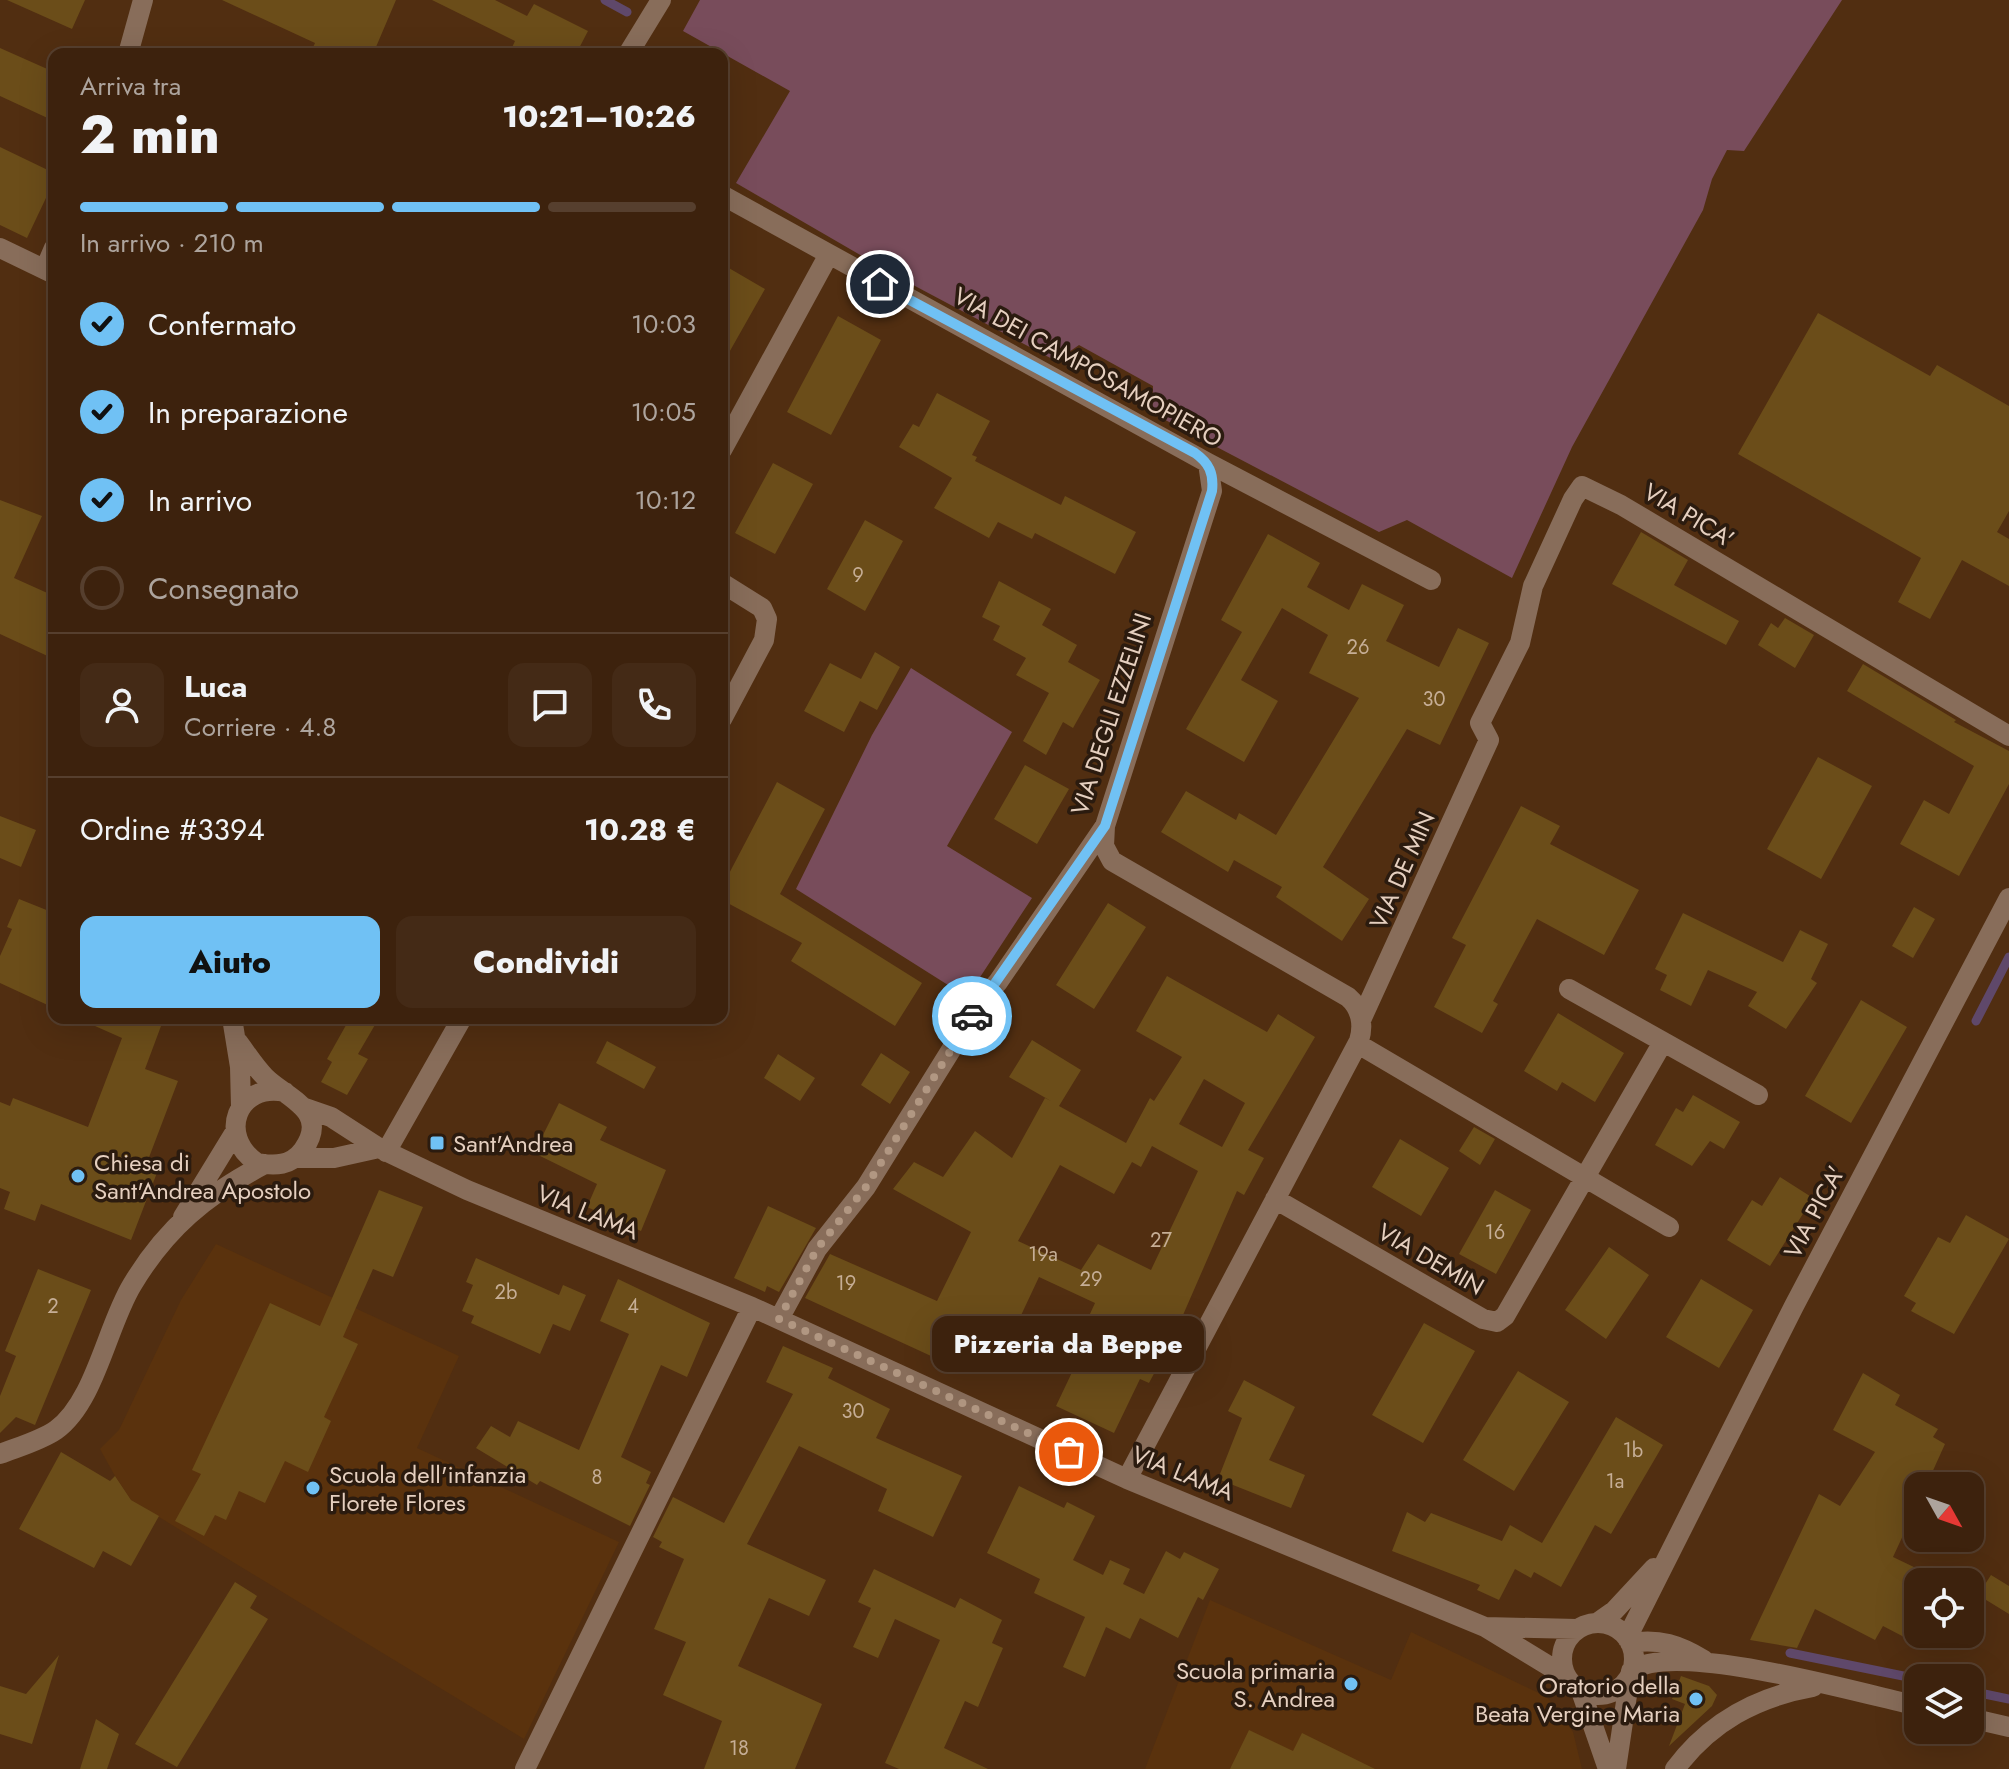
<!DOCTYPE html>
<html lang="it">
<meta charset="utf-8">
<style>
body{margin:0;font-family:Jost,sans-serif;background:#442a16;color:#f1f3f6;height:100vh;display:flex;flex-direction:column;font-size:30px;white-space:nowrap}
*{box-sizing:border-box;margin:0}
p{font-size:26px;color:#ada49d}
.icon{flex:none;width:44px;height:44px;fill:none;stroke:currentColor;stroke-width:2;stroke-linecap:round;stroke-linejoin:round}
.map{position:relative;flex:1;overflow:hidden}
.side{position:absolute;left:48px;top:48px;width:680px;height:976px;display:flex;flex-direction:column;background:#3d220d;border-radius:16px;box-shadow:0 8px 32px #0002,0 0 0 2px #563f2e}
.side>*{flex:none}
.needle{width:52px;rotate:130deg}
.tools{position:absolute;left:1904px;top:1472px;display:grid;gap:16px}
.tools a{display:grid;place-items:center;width:80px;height:80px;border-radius:16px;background:#3d220d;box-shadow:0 8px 32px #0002,0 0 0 2px #563f2e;font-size:40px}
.pin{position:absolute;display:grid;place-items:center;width:68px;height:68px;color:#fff;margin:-34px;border:4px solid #fff;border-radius:50%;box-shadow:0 2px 8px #0007}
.courier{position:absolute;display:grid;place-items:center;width:80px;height:80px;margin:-40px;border:6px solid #70c1f4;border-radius:50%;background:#fff;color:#222;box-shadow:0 2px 10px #0007}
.bubble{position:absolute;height:56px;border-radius:16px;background:#3d220d;box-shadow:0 8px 32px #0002,0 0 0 2px #563f2e;font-size:26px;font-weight:800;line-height:56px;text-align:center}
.summary em{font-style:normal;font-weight:800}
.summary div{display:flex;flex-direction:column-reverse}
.summary{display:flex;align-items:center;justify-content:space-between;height:136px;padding:0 32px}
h1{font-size:52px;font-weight:800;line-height:60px}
.bar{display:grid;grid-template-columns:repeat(4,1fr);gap:12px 8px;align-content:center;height:96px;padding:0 32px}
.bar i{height:10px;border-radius:6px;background:#563f2e}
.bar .on{background:#70c1f4}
.bar p{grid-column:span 4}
.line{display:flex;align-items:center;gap:20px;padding:0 32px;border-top:2px solid #563f2e}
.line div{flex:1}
.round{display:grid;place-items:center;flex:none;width:84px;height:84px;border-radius:16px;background:#442a16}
ol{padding:0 32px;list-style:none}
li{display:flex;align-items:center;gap:24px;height:88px}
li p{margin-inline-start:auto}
li .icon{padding:8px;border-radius:50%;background:#70c1f4;color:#111;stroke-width:4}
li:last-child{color:#ada49d}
li i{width:44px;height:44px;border:4px solid #563f2e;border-radius:50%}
.cta{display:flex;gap:16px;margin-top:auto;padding:16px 32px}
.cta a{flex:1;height:92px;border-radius:16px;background:#70c1f4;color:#111;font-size:32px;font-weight:800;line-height:92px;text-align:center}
.cta a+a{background:#442a16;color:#f1f3f6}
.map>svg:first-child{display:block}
</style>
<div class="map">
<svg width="2009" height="1769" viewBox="0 0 2009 1769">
<rect width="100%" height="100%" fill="#512e11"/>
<path fill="#5a320d" d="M 216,1244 L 459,1356 L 417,1448 L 619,1542 L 524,1739 L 131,1500 L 115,1476 L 100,1449 L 119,1430 L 181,1300 Z
M 1210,1600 L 1391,1680 L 1411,1632 L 1547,1697 L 1573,1732 L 1582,1769 L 1145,1769 Z"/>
<path fill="#784c5b" d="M 700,0 L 1842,0 L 1744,151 L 1727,150 L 1712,179 L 1703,210 L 1572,447 L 1512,578 L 1407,520 L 1379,532 L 1152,413 L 1153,386 L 1079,345 L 1056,361 L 900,278 L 736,183 L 790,91 L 683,31 Z
M 911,668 L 1012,732 L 947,846 L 1032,898 L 967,997 L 796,889 L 872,735 Z"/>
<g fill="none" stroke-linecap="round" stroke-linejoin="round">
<path stroke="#5f486a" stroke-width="9" d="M 605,0 L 627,12
M 1976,1021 L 2009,957
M 1790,1653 L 1918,1679
M 1970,1691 L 2009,1699"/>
</g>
<path fill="#6b4d19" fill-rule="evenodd" d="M 7,0 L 85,0 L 72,29 Z
M 222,0 L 396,0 L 373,54 L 310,54 L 315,43 Z
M 432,0 L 495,0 L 527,16 L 534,4 L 588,31 L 576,54 L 509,54 L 515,41 Z
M 0,48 L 54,72 L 54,121 L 0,96 Z
M 0,147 L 54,173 L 54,181 L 27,238 L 0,225 Z
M 722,264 L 765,289 L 722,365 Z
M 1818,313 L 1930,376 L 1937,365 L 2009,406 L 2009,511 L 1997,532 L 2009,539 L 2009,586 L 1962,560 L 1930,619 L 1898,602 L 1921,558 L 1738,454 Z
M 838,316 L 881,340 L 831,435 L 787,412 Z
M 937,393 L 990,421 L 972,455 L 977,457 L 975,461 L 1061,505 L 1065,496 L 1136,532 L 1115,574 L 1035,533 L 1032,539 L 998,522 L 989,538 L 934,508 L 952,478 L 899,447 L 913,424 L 919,427 Z
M 773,463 L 813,484 L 775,554 L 735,533 Z
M 0,500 L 42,516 L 14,578 L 54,596 L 54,659 L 0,634 Z
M 865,520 L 903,541 L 865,611 L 827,589 Z
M 1641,532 L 1688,560 L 1674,585 L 1739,621 L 1726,645 L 1612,584 Z
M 1268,534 L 1320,563 L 1307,587 L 1349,610 L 1362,584 L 1404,605 L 1386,641 L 1439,667 L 1458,628 L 1489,643 L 1440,745 L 1407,729 L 1323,867 L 1369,899 L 1342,941 L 1276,897 L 1282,887 L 1234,860 L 1228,872 L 1161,832 L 1186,791 L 1236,820 L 1239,813 L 1276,835 L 1359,698 L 1309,673 L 1328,635 L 1282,608 L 1241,680 L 1278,701 L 1244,762 L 1186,729 L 1242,632 L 1221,620 Z
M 999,581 L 1051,609 L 1042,625 L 1077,645 L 1068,662 L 1100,680 L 1073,728 L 1063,722 L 1046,755 L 1023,741 L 1049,693 L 1016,675 L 1026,658 L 993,640 L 1000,626 L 982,617 Z
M 1785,618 L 1814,635 L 1795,668 L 1758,645 L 1771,623 L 1778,628 Z
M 875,652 L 900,667 L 877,710 L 860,701 L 844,732 L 804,711 L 830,663 L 861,679 Z
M 1863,664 L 1956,720 L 1954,722 L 2009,751 L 2009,784 L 1959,876 L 1900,844 L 1924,800 L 1949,814 L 1974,766 L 1847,691 Z
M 1818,757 L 1872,786 L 1821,879 L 1767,849 Z
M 1025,765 L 1069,789 L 1037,844 L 994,819 Z
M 777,782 L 825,809 L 780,894 L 922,983 L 895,1026 L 791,961 L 802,943 L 722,900 L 722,887 Z
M 1521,806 L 1560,826 L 1550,844 L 1639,890 L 1604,955 L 1537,919 L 1493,1001 L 1498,1004 L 1482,1033 L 1434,1007 L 1466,945 L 1452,938 Z
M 0,816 L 36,830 L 21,867 L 0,858 Z
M 19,899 L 54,913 L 54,1008 L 0,983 L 0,956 L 12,929 L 7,927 Z
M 1108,903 L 1146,927 L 1094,1009 L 1056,985 Z
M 1914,907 L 1935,919 L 1913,958 L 1892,946 Z
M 1683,913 L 1783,962 L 1800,930 L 1828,944 L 1811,979 L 1817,983 L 1786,1029 L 1748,1006 L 1757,992 L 1708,970 L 1691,1006 L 1660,990 L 1667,975 L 1655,969 Z
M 1167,976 L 1267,1032 L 1278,1014 L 1315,1037 L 1248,1150 L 1264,1158 L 1244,1195 L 1237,1191 L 1173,1338 L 1149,1383 L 1140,1379 L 1114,1433 L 1056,1406 L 1075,1366 L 1068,1362 L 1095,1303 L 1039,1277 L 1009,1341 L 996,1335 L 982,1365 L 974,1361 L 968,1373 L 805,1298 L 830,1254 L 937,1301 L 971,1232 L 893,1189 L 914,1162 L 943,1177 L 975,1131 L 1012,1158 L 1045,1098 L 1051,1101 L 1009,1077 L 1032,1040 L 1081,1070 L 1059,1106 L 1126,1143 L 1150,1098 L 1154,1101 L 1182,1057 L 1136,1031 ZM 1204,1079 L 1245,1103 L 1222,1147 L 1179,1124 ZM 1152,1146 L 1198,1171 L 1151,1270 L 1098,1244 L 1081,1270 L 1018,1241 L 1060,1165 L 1114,1194 L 1132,1162 L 1141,1167 Z
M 1861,1000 L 1907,1027 L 1851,1123 L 1805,1096 Z
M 1558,1013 L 1624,1053 L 1595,1102 L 1562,1082 L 1557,1091 L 1524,1071 Z
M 77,1018 L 164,1018 L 145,1069 L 178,1081 L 148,1160 L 160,1165 L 131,1240 L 41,1204 L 35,1221 L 4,1209 L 10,1192 L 0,1188 L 0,1102 L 10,1106 L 13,1098 L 88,1127 L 122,1038 Z
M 350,1018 L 379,1018 L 358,1054 L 368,1059 L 347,1095 L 321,1082 L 332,1062 L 327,1059 Z
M 607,1041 L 656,1067 L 644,1089 L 596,1063 Z
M 881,1053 L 910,1072 L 890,1104 L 861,1085 Z
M 778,1054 L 815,1078 L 800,1101 L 764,1078 Z
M 1693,1095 L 1740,1122 L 1724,1149 L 1710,1141 L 1692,1166 L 1655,1145 L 1676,1108 L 1683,1112 Z
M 559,1103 L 607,1127 L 600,1140 L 666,1170 L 641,1231 L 587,1207 L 597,1184 L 534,1153 Z
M 1474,1127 L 1495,1139 L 1480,1165 L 1459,1151 Z
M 1400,1139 L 1449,1168 L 1421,1216 L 1372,1187 Z
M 1780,1177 L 1813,1198 L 1770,1266 L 1727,1240 L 1752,1200 L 1762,1206 Z
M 379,1190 L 423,1207 L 393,1277 L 373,1269 L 343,1337 L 358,1344 L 324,1417 L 331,1421 L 308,1472 L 285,1461 L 265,1503 L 239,1491 L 226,1520 L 215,1515 L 204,1536 L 175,1521 L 201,1474 L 192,1470 L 270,1303 L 320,1326 Z
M 1495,1190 L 1531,1210 L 1496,1274 L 1459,1254 Z
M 768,1206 L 816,1228 L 779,1292 L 767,1286 L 765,1292 L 734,1278 Z
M 1966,1215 L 2009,1239 L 1954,1334 L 1911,1311 L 1916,1303 L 1904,1296 L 1938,1237 L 1950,1243 Z
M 1609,1247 L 1649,1275 L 1606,1339 L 1565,1310 Z
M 476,1258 L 559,1295 L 563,1285 L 586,1295 L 570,1331 L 553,1324 L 540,1354 L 471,1323 L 474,1316 L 462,1311 L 473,1285 L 466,1282 Z
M 38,1269 L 91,1290 L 35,1425 L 16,1417 L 0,1433 L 0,1396 L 16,1356 L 5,1351 Z
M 618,1279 L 710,1323 L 687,1377 L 661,1365 L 621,1457 L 651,1472 L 646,1483 L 650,1485 L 630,1526 L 540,1481 L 537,1485 L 476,1448 L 491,1426 L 510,1437 L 518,1421 L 579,1450 L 629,1334 L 600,1321 Z
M 1701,1279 L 1753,1310 L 1719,1368 L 1666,1337 Z
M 1424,1323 L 1475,1351 L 1423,1443 L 1372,1415 Z
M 783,1346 L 833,1368 L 828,1378 L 890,1409 L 876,1438 L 962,1476 L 933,1537 L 878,1511 L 887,1489 L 799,1446 L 747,1544 L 826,1580 L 809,1616 L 769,1598 L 738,1666 L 822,1704 L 795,1769 L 704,1769 L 722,1721 L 663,1695 L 686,1642 L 654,1629 L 684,1559 L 659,1547 L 662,1542 L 653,1537 L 673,1497 L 724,1523 L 793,1394 L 766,1382 Z
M 1518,1371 L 1569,1402 L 1514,1491 L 1463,1460 Z
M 1863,1373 L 1900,1395 L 1895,1405 L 1938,1429 L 1933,1437 L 1945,1444 L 1926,1486 L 1918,1486 L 1918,1503 L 1893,1557 L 1918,1569 L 1918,1614 L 1906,1638 L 1883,1626 L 1875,1640 L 1815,1609 L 1797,1648 L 1750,1640 L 1819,1494 L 1840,1506 L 1875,1452 L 1833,1430 Z
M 1244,1380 L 1295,1407 L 1269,1460 L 1305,1475 L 1291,1508 L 1218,1479 L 1242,1418 L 1228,1411 Z
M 1616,1417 L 1663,1445 L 1611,1534 L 1595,1525 L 1561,1587 L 1534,1572 L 1531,1578 L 1515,1569 L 1499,1600 L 1477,1590 L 1480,1585 L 1392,1551 L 1407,1512 L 1425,1522 L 1431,1513 L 1502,1541 L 1510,1525 L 1542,1543 Z
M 61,1452 L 110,1481 L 115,1476 L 131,1500 L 159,1516 L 131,1566 L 103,1551 L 94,1568 L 19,1529 Z
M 1019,1486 L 1064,1508 L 1067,1502 L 1095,1516 L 1073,1560 L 1103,1575 L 1110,1560 L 1130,1569 L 1123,1584 L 1144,1594 L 1166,1551 L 1180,1559 L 1184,1552 L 1219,1569 L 1203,1600 L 1198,1597 L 1178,1638 L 1140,1618 L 1130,1639 L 1106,1627 L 1085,1677 L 1063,1667 L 1085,1617 L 1034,1593 L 1040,1579 L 987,1553 Z
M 874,1569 L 955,1608 L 960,1598 L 1002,1620 L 992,1643 L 1003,1648 L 978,1707 L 965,1701 L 944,1748 L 988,1769 L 899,1769 L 885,1763 L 940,1640 L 895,1619 L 878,1658 L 853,1647 L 871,1608 L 858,1602 Z
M 1991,1575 L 2009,1586 L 2009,1614 L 1978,1595 Z
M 235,1582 L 257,1596 L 250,1608 L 268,1619 L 177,1767 L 135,1744 Z
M 59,1655 L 32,1744 L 0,1734 L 0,1686 L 26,1694 Z
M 1681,1676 L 1709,1686 L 1717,1695 L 1712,1706 L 1669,1746 L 1685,1704 L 1672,1699 Z
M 96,1719 L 119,1734 L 107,1769 L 80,1769 Z
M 1249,1730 L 1293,1751 L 1302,1733 L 1375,1769 L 1230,1769 Z"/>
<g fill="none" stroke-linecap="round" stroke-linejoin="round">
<path stroke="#886d5a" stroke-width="20" d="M 128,54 L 143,0
M 628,54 L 661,0
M 722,195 L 1208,463 L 1431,580
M 0,248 L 54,274
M 45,269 L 54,248
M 722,450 L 828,256
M 722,583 L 762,608 L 767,619 L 764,640 L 722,719
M 1105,826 L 1104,846 L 1112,861 L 1348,997 C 1361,1008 1364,1025 1359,1041 L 1127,1479
M 1569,989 L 1758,1095
M 232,1018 L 240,1067 L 241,1107
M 1361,1020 L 1489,740 L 1480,723 L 1520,643 L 1533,586 L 1573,499 L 1582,486 L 1621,505 L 2009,736
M 238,1042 C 247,1054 255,1067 265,1077 C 286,1098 331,1111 303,1150 C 291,1166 275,1166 257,1163 C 217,1136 237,1082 285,1092
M 1358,1044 L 1669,1227
M 305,1108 L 331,1117 L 379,1148 L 467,1190 L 752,1307 L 1127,1479 L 1485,1627 L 1567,1677
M 386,1152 L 462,1018
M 296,1158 L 334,1158 L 379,1148
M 1275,1199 L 1483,1319 L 1497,1322 L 1505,1316 L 1663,1042
M 183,1217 L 235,1132
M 779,1319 L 817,1249 L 866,1187 L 982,1000 L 998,982 L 1105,826 L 1212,491 L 1208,463
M 0,1454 C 18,1447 40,1441 56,1430 C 95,1402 107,1326 132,1285 C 166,1228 206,1195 265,1164
M 1597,1623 L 1614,1611 L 1654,1568
M1562 1659a36 36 0 1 1 72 0a36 36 0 1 1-72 0Z
M 1485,1627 L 1577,1629
M 1627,1638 L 1794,1306 L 2009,898
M 1630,1643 C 1659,1638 1679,1645 1704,1660
M 1631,1671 C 1673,1639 1863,1694 1918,1706
M 1581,1691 L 1608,1769
M 1970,1718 L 2009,1727
M 525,1769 L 752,1307
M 1616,1769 L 1630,1675
M 1675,1769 C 1710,1722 1756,1697 1813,1687"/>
</g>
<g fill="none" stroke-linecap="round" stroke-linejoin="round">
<path stroke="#b19782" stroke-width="8" stroke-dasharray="0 14.4" d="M 972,1016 L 866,1187 L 817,1249 L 779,1319 L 1069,1452"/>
<path stroke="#70c1f4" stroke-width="10" d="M 880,284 L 1195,453 C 1209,463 1214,473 1212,491 L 1105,826 L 972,1016"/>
</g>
<g fill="#70c1f4" stroke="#2b1b0f" stroke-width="3">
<rect x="429" y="1135" width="16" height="16" rx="4"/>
<circle cx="78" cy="1176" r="8"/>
<circle cx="313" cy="1488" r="8"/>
<circle cx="1351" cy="1684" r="8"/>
<circle cx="1696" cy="1699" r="8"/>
</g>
<g text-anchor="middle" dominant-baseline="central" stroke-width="7" stroke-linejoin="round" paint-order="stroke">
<g font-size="20" fill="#c6ae96">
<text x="858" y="575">9</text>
<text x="1358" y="647">26</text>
<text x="1434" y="699">30</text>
<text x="1495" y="1232">16</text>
<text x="1161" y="1240">27</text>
<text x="1043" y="1254">19a</text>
<text x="1091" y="1279">29</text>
<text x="846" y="1283">19</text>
<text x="506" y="1292">2b</text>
<text x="53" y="1306">2</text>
<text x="633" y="1306">4</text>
<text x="853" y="1411">30</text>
<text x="1633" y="1450">1b</text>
<text x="597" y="1477">8</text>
<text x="1615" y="1481">1a</text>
<text x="739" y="1748">18</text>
</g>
<g font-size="24" fill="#e5cfbf" stroke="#2b1b0f">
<text transform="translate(1088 367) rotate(29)">VIA DEI CAMPOSAMOPIERO</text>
<text transform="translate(1689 515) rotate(31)">VIA PICA'</text>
<text transform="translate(1111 714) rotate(-72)">VIA DEGLI EZZELINI</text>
<text transform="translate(1402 870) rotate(-66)">VIA DE MIN</text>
<text transform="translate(588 1212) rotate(22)">VIA LAMA</text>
<text transform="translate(1814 1212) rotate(-62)">VIA PICA'</text>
<text transform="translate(1431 1259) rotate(30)">VIA DEMIN</text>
<text transform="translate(1183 1473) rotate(22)">VIA LAMA</text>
</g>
<g font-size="24" fill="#e5cfbf" stroke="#2b1b0f" text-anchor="start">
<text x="453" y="1143">Sant'Andrea</text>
<text x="94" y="1162">Chiesa di<tspan x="94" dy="28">Sant'Andrea Apostolo</tspan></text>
<text x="329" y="1474">Scuola dell'infanzia<tspan x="329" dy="28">Florete Flores</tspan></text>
<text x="1335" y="1670" text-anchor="end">Scuola primaria<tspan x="1335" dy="28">S. Andrea</tspan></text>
<text x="1680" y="1685" text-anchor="end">Oratorio della<tspan x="1680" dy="28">Beata Vergine Maria</tspan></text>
</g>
</g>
</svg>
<div class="tools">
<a><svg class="needle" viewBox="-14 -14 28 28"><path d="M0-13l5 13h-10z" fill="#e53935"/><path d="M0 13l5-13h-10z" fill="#ada49d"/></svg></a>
<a><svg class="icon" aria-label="locate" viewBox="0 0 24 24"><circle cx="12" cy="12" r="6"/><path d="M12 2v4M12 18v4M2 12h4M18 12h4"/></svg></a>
<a><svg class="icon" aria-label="layers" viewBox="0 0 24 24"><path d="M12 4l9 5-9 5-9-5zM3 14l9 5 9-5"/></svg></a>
</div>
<div class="pin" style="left:1069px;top:1452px;background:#ea580c"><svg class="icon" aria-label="bag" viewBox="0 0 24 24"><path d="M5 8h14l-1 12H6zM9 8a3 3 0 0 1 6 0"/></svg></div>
<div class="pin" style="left:880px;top:284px;background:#1f2937"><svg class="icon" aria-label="home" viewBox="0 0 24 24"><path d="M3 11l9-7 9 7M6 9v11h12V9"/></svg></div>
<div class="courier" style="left:972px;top:1016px"><svg class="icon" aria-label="car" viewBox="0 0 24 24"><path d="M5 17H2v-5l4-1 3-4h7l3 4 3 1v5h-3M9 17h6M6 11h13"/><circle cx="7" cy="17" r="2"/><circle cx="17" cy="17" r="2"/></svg></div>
<div class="bubble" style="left:932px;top:1316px;width:272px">Pizzeria da Beppe</div>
<section class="side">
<div class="summary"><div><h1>2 min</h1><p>Arriva tra</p></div><em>10:21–10:26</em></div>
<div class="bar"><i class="on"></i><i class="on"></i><i class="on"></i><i></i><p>In arrivo · 210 m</p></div>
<ol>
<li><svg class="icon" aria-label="check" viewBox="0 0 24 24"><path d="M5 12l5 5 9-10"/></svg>Confermato<p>10:03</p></li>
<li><svg class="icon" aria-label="check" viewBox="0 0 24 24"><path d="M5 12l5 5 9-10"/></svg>In preparazione<p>10:05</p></li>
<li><svg class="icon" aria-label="check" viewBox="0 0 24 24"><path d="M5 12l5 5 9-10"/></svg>In arrivo<p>10:12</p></li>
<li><i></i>Consegnato</li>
</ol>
<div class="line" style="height:144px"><a class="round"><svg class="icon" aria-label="person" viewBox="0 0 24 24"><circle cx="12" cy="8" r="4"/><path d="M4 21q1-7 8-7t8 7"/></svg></a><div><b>Luca</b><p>Corriere · 4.8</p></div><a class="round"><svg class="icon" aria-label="chat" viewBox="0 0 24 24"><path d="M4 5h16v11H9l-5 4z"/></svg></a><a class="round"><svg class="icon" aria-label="phone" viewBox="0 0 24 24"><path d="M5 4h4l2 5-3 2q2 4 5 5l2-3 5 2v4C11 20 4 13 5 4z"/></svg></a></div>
<div class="line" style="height:104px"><div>Ordine #3394</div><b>10.28 €</b></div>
<div class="cta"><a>Aiuto</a><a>Condividi</a></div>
</section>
</div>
